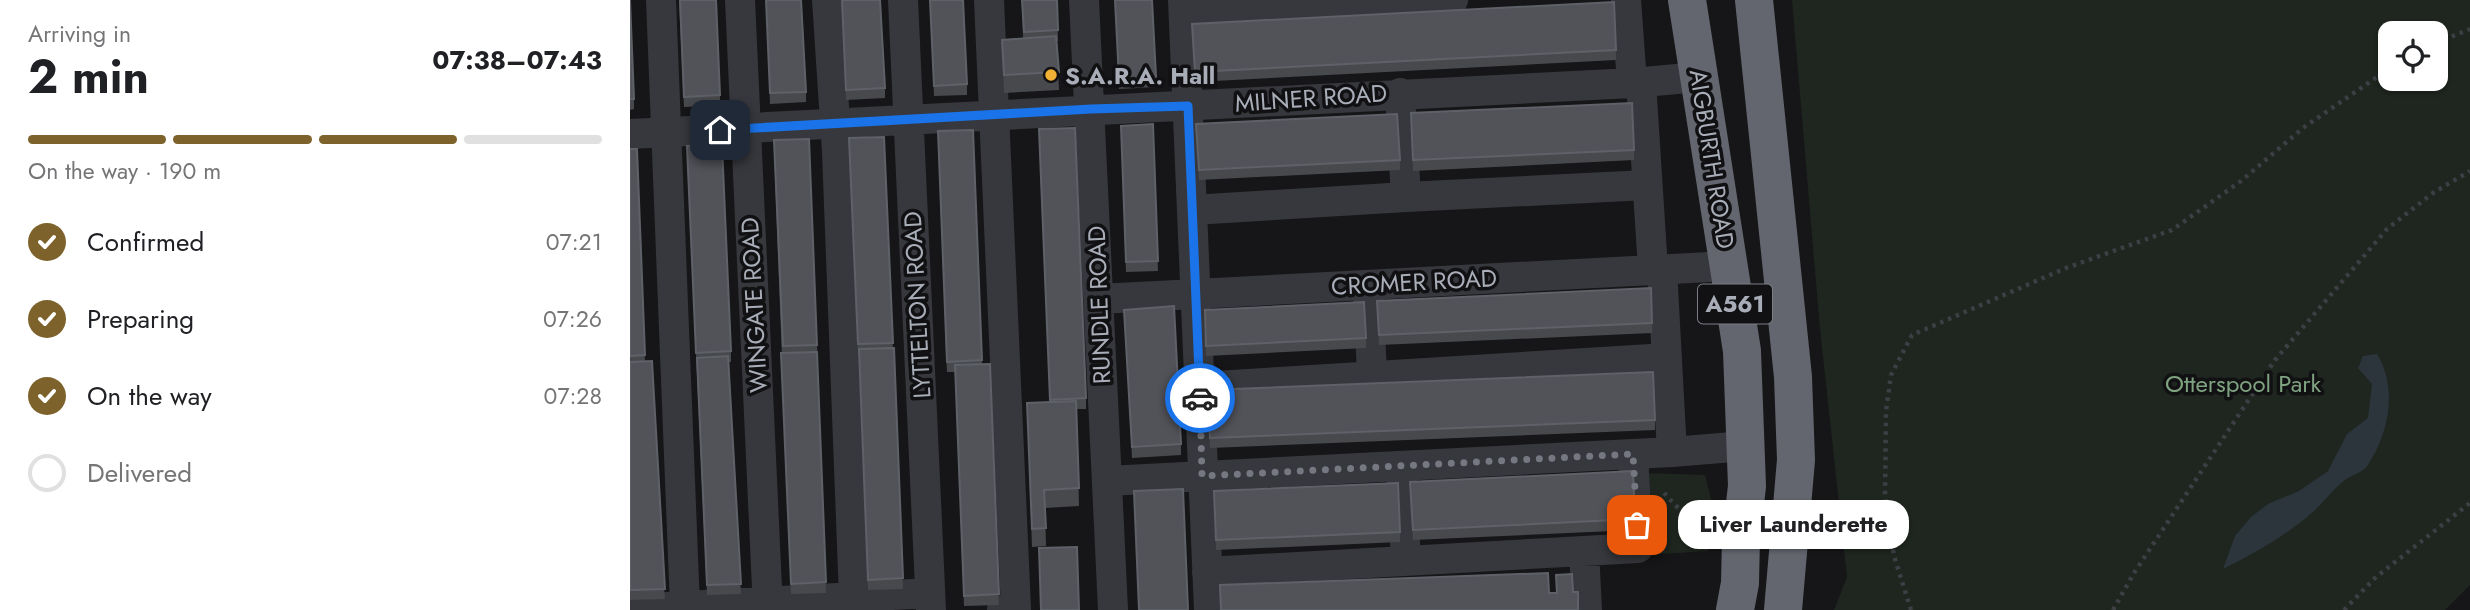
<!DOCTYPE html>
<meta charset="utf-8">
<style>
body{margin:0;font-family:Jost,sans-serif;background:#f6f6f6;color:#202124;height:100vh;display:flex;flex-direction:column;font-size:26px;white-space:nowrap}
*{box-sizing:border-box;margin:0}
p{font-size:23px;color:#757577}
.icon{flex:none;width:38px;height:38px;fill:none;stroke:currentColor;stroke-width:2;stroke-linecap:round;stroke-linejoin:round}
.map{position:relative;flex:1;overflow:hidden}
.panel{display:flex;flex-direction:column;background:#fff;width:630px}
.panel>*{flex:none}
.tools{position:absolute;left:1748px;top:21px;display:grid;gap:14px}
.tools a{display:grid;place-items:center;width:70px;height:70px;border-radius:14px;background:#fff;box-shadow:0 2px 5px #0004;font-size:35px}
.pin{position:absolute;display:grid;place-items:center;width:60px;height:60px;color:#fff;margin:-30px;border-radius:14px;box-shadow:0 4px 10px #0006}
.courier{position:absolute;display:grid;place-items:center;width:70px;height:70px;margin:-35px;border:5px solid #1a73e8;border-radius:50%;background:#fff;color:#222;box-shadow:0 2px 9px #0007}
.bubble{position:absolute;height:49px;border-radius:21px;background:#fff;box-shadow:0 2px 5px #0004;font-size:23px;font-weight:700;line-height:49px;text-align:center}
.headline em{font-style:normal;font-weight:700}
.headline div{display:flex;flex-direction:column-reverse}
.headline{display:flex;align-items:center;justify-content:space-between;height:119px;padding:0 28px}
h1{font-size:46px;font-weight:700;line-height:52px}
.bar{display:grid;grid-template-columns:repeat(4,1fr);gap:10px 7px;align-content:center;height:84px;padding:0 28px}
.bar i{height:9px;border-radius:5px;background:#e0e0e0}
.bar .current{background:#7e622b}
.bar p{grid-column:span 4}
ol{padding:0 28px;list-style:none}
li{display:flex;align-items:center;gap:21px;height:77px}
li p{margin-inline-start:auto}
li .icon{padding:7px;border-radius:50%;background:#7e622b;color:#fff;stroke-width:4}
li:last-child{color:#757577}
li i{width:38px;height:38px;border:4px solid #e0e0e0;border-radius:50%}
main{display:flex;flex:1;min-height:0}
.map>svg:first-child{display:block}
</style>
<main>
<section class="panel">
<div class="headline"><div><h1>2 min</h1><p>Arriving in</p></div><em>07:38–07:43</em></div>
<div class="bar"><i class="current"></i><i class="current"></i><i class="current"></i><i></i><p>On the way · 190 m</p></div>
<ol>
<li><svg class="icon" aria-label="check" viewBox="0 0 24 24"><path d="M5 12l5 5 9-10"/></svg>Confirmed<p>07:21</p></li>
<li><svg class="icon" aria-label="check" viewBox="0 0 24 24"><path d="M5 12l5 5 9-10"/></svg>Preparing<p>07:26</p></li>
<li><svg class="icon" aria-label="check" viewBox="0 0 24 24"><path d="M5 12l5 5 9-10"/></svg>On the way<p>07:28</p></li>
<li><i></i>Delivered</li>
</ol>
</section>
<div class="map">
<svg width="1840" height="610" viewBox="0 0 1840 610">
<rect width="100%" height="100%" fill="#161618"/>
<path fill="#1e261f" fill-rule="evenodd" d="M 1162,0 L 1840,0 L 1840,585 L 1815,610 L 1204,610 L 1217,577 L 1190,329 ZM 1760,33 L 1806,33 L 1806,79 L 1760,79 Z
M 1014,473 L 1075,475 L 1082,503 L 1078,551 L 1017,555 Z"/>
<path fill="#2c353c" d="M 1747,354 C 1768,388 1759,434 1737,466 C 1732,473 1721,475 1715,480 C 1703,489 1695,501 1684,511 C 1656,536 1626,552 1593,569 L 1605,536 L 1621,517 L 1638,504 L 1669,491 L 1698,471 L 1717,434 L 1738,418 L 1742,384 L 1728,368 L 1733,356 Z"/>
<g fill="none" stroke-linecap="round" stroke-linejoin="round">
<path stroke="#3d3f44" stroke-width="4.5" stroke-dasharray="3.5 5" stroke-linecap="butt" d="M 1806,43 L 1840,29
M 1034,493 L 1078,540
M 1281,610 L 1264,556 L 1255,495 L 1256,411 L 1261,375 L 1282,335 L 1436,268 L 1542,230 L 1611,181 L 1673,128 L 1760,68
M 1483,610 L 1504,573 L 1645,360 L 1757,229 L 1803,193 L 1840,171
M 1714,610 L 1746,577 L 1840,503"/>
<path stroke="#37383d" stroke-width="30" d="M 31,0 L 55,607
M 110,0 L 138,610
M 197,0 L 207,152 L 224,598
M 273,0 L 301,610
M 359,0 L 386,609 L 372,610
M 454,0 L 483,610
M 553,0 L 579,610
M 996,0 L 1002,83
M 554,14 L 823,0
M 1011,82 L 1023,269
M 770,93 L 776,197
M 0,134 L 1002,83 L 1069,77
M 562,210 L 776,197 L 1017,185
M 1032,269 L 1042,452
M 738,285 L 742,375
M 469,299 L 1099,266
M 569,387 L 1037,358
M 771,466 L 776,561
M 477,481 L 1042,452 L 1115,446
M 954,551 L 957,610
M 577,572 L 1008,548 L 1003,454
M 0,609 L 300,593"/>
<path stroke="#63666e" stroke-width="38" d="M 1057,0 L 1112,351 L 1117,486 L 1111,539 L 1110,583 L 1105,610
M 1124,0 L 1163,377 L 1166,460 L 1153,610"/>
</g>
<path fill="#47494d" d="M 0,0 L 4,99 L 4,109 L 0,110 Z
M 49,0 L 90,95 L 90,106 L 54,107 Z
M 136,0 L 176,92 L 176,102 L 140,104 Z
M 212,0 L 255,88 L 255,98 L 216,100 Z
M 300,0 L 337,84 L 337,95 L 304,96 Z
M 392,0 L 427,0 L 428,41 L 427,41 L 429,90 L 374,93 L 372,40 L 393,38 Z
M 485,0 L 526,77 L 526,87 L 489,89 Z
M 562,24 L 986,50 L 986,60 L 565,82 Z
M 523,124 L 528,271 L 496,272 L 491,126 Z
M 566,124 L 770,160 L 770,170 L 569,180 Z
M 781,124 L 1004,150 L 1004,160 L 783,171 Z
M 343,130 L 352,364 L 369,605 L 334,606 L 325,372 L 317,372 L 308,142 Z
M 254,137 L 273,589 L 238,590 L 229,354 L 228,354 L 219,148 Z
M 409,139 L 456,398 L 456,409 L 447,409 L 449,506 L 415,508 L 416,546 L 402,547 L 397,403 L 420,402 Z
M 0,149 L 7,149 L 15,361 L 35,599 L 0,600 Z
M 144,151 L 187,345 L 196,593 L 161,594 Z
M 57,157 L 101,351 L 101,362 L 99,362 L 111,594 L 77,595 Z
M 747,301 L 1022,323 L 1022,333 L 749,345 Z
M 494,310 L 551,444 L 551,455 L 502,458 Z
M 575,320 L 736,338 L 736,348 L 576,356 Z
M 578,401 L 1025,420 L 1025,430 L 580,448 Z
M 584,491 L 770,532 L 770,542 L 586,550 Z
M 780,492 L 1005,519 L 1005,530 L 783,540 Z"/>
<path fill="#525359" stroke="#5f6168" stroke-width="2" d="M 0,0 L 4,99 L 0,99 Z
M 50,0 L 86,0 L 90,95 L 54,97 Z
M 136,0 L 171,0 L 176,92 L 140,93 Z
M 212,0 L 250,0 L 255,88 L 216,90 Z
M 300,0 L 333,0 L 337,84 L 304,86 Z
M 392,0 L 427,0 L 428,30 L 394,32 Z
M 485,0 L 522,0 L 526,77 L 489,79 Z
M 984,2 L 986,50 L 565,72 L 562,24 Z
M 426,36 L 429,72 L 374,75 L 372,40 Z
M 1002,103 L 1004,150 L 783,160 L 781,113 Z
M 767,114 L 770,160 L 569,170 L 566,124 Z
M 523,124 L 528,261 L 496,262 L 491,126 Z
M 445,128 L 456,398 L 420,400 L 409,129 Z
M 343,130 L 352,360 L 317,362 L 308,131 Z
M 254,137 L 263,343 L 228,344 L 219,138 Z
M 179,139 L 187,345 L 153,346 L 144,140 Z
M 92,145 L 101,351 L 66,353 L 57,146 Z
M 0,149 L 7,149 L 15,355 L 0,356 Z
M 1021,288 L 1022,323 L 749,335 L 747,301 Z
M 734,302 L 736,338 L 576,346 L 575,310 Z
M 544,306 L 551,444 L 502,447 L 494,310 Z
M 264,348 L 273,578 L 238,580 L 229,349 Z
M 187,352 L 196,582 L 161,584 L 151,353 Z
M 98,356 L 111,584 L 77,585 L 67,358 Z
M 22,361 L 35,589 L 0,590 L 0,362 Z
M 360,364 L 369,594 L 334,596 L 325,365 Z
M 1023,372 L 1025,420 L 580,438 L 578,390 Z
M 446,401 L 449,488 L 414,490 L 416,528 L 402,529 L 397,403 Z
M 1003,471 L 1005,519 L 783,530 L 780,482 Z
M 768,483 L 770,532 L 586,540 L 584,491 Z
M 553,489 L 558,610 L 509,610 L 504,491 Z
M 447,547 L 449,610 L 411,610 L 409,548 Z
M 918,573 L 919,593 L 927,593 L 926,575 L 942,574 L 943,592 L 948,592 L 948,610 L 591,610 L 590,585 Z"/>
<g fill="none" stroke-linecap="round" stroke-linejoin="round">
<path stroke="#757880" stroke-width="7" stroke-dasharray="0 12.6" d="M 570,398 L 572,476 L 1003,454 L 1007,525"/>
<path stroke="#1a73e8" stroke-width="9" d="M 90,130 L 461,109 L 558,106 L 570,398"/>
</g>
<circle fill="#f2b134" stroke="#111113" stroke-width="2.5" cx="421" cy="75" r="7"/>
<g text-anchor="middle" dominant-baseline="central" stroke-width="7" stroke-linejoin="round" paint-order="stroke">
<rect fill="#111113" stroke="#7b7e86" stroke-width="2" x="1068" y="284.5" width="74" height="39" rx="5"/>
<g font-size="23" font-weight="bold" fill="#a8adb8">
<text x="1105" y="304">A561</text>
</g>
<g font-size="24" font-weight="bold" fill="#a8adb8" stroke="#111113" text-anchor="start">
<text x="435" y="75">S.A.R.A. Hall</text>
</g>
<g font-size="24" fill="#a8adb8" stroke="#111113">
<text transform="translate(681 98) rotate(-4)">MILNER ROAD</text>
<text transform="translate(1082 159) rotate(81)">AIGBURTH ROAD</text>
<text transform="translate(784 282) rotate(-3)">CROMER ROAD</text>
<text transform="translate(124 305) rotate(-93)">WINGATE ROAD</text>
<text transform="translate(287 305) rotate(-93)">LYTTELTON ROAD</text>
<text transform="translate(469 305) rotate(-92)">RUNDLE ROAD</text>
</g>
<g font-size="24" fill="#7fa381" stroke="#111113">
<text x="1613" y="383">Otterspool Park</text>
</g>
</g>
</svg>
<div class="tools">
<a><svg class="icon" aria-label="locate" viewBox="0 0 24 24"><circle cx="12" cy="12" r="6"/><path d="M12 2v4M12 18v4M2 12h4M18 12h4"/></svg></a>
</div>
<div class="pin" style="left:1007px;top:525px;background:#ea580c"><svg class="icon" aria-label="bag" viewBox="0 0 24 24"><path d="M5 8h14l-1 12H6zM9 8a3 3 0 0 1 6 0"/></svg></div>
<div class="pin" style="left:90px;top:130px;background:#1f2937"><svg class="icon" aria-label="home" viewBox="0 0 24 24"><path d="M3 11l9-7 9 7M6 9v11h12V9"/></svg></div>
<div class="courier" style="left:570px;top:398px"><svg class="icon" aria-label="car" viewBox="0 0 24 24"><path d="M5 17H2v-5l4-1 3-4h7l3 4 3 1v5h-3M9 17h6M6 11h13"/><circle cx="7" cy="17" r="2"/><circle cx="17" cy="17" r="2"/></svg></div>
<div class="bubble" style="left:1048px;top:500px;width:231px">Liver Launderette</div>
</div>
</main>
